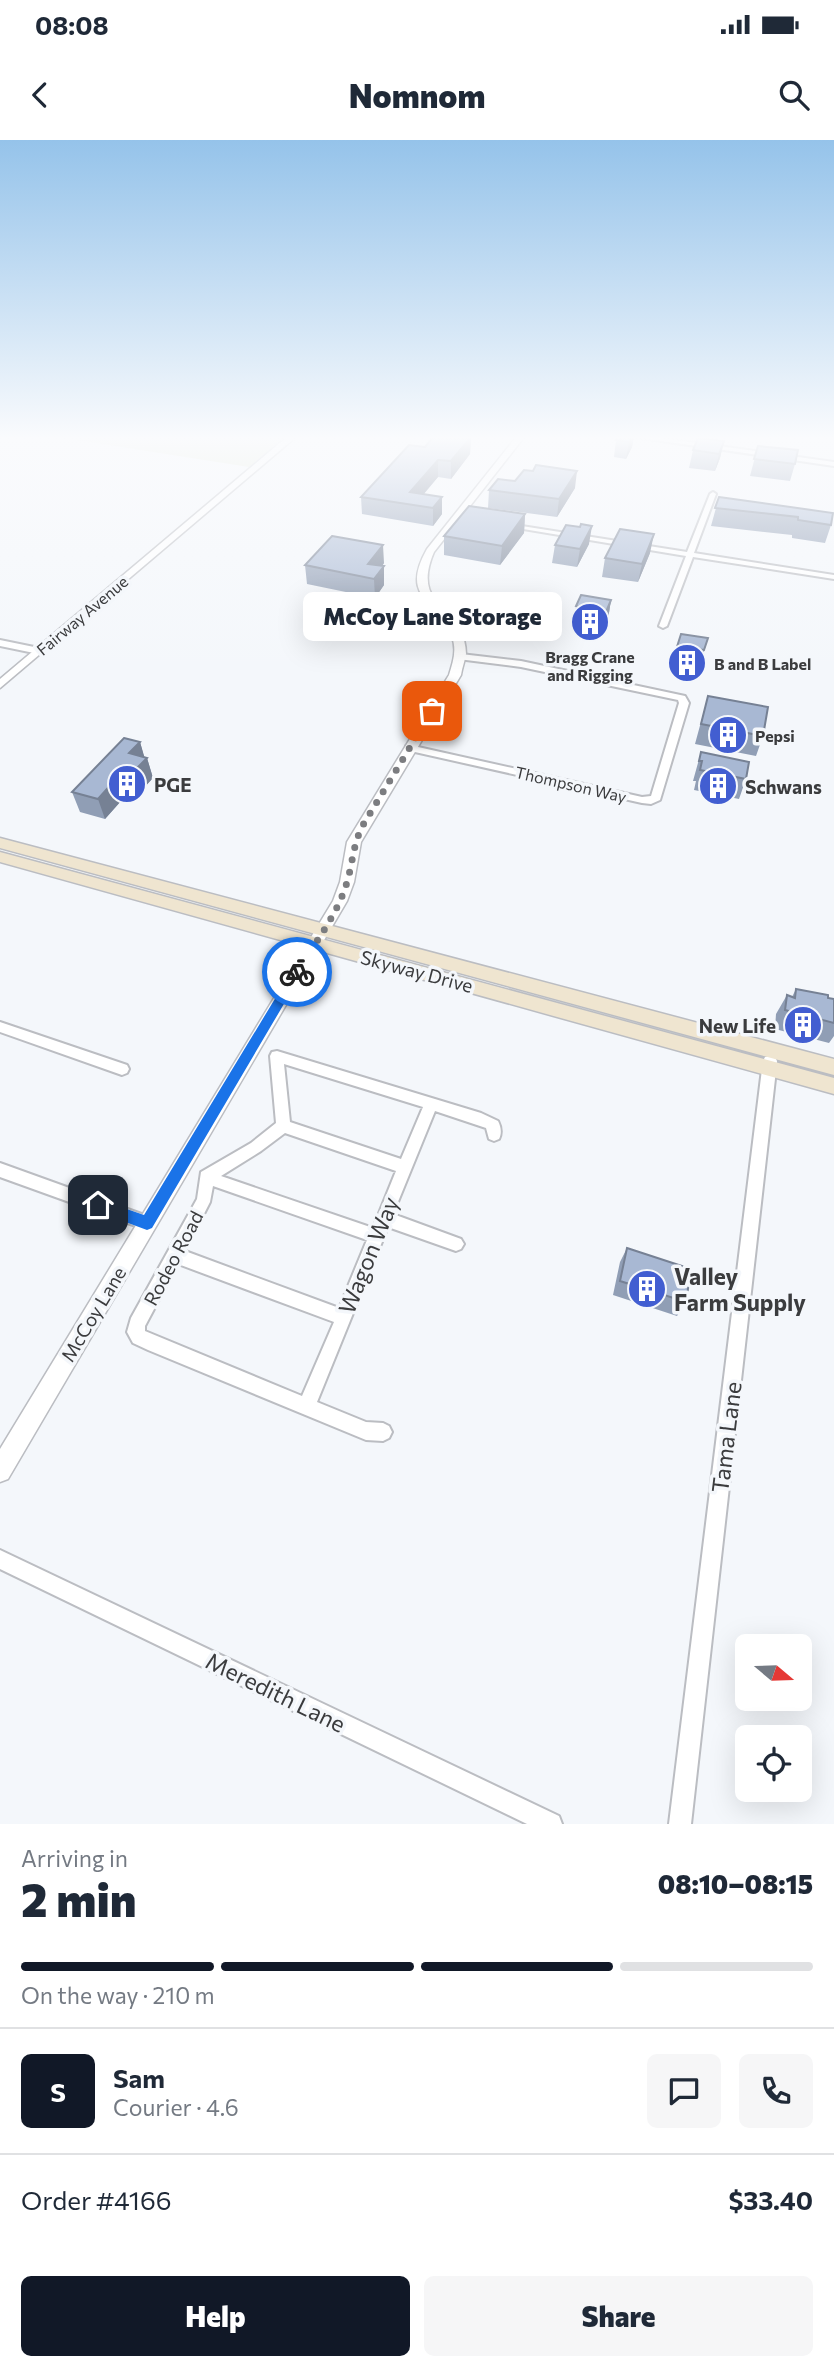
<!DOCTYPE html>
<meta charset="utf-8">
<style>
body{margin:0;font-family:Commissioner,sans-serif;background:#f6f6f7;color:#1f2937;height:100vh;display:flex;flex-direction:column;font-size:26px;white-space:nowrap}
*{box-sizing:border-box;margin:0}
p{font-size:23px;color:#747a83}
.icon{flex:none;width:38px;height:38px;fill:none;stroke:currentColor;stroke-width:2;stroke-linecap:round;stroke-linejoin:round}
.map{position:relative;height:1684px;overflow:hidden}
.panel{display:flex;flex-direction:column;background:#fff;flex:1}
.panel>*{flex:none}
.needle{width:46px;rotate:109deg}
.controls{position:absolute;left:735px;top:1494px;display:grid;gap:14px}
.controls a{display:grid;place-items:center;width:77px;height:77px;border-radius:10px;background:#fff;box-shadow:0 7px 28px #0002;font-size:35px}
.pin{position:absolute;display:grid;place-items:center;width:60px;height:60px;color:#fff;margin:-30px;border-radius:14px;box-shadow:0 4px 10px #0006}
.courier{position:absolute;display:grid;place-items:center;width:70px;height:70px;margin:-35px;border:5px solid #1a73e8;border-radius:50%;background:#fff;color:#222;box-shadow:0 2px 9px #0007}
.bubble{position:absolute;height:49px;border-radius:10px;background:#fff;box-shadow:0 7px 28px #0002;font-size:23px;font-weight:800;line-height:49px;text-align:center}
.head em{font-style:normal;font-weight:800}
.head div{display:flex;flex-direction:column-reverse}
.head{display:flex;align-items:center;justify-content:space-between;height:119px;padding:0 21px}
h1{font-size:46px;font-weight:800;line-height:52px}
.bar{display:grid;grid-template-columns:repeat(4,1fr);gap:10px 7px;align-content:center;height:84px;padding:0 21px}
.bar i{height:9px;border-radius:5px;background:#e0e1e3}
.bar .current{background:#111827}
.bar p{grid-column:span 4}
.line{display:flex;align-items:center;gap:18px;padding:0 21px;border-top:2px solid #e0e1e3}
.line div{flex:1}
.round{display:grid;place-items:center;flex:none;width:74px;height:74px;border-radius:10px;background:#f6f6f7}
.cta{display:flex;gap:14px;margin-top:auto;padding:14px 21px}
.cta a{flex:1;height:80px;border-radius:10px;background:#111827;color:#fff;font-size:28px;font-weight:800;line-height:80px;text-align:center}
.cta a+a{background:#f6f6f7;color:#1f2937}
.status{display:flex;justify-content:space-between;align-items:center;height:49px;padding:0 35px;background:#fff;direction:ltr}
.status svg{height:19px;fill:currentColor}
header{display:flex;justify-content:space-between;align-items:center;height:91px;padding:0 21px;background:#fff;font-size:32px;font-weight:800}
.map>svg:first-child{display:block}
</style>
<div class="status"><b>08:08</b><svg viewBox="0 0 49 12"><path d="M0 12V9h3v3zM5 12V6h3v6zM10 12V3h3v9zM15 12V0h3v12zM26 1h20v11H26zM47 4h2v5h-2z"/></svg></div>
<header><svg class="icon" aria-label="back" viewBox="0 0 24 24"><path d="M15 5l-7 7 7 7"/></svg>Nomnom<svg class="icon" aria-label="search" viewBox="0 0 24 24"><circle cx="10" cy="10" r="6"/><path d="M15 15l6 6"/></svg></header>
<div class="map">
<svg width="834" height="1684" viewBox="0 0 834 1684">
<rect width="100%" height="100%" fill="#f4f7fb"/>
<path fill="#dfe5cf" d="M 51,296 L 286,296 L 249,327 Z"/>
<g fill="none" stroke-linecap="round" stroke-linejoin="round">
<defs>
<path id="minor" d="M 627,296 L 646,296 L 834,322 L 834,326 Z
M 713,352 L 716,354 L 694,413 L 834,435 L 834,439 L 693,417 L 667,486 L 663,488 L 659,486 L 686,416 L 505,386 L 509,384 L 687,412 L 710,354 Z
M 0,500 L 39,508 L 43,511 L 39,514 L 0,506 Z
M 461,514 L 521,521 L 685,556 L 689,563 L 660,660 L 651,664 L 642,663 L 406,610 L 406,606 L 409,605 L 642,657 L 651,656 L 679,563 L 678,560 L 521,527 L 458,519 L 457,517 Z
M 0,882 L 127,925 L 129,929 L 127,933 L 122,935 L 0,892 Z
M 277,911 L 481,973 L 498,981 C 501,987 502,993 499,999 L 494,1001 L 489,999 L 486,988 L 435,971 L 393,1074 L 461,1099 L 464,1104 L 461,1109 L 456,1111 L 388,1087 L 317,1262 L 366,1282 L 383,1283 L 389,1286 L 392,1292 L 389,1298 L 383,1301 L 366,1300 L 148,1210 L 133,1203 L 127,1192 L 131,1178 L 197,1059 L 201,1032 L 251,1003 L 276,983 L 270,916 L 272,912 ZM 284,924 L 423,967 L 401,1019 L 290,982 ZM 285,993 L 396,1031 L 373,1088 L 221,1036 L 261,1011 ZM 213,1046 L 367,1100 L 339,1168 L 185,1111 L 210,1062 ZM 178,1124 L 334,1182 L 302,1256 L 145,1191 L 145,1186 Z
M 770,916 L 775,917 L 777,921 L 691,1684 L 669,1684 L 763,921 L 765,917 Z
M 0,1023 L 147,1076 L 152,1078 L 155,1083 L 152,1088 L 147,1090 L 0,1037 Z
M 0,1410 L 559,1676 L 562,1684 L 527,1684 L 0,1429 Z"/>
<path id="tertiary" d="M 288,296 L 297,296 L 0,548 L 0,539 Z
M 517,296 L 525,296 L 434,412 C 409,470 466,467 466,514 C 465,520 462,528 461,535 L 361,702 L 354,742 L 347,761 L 8,1339 L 0,1342 L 0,1309 L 333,761 L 340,742 L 347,702 L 449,535 C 453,522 457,510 452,497 C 437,459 399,459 427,409 Z"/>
<path id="secondary" d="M 0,698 L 834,919 L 834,935 L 0,708 Z
M 0,712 L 834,938 L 834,954 L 0,722 Z"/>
</defs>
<use href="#minor" stroke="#bbbdc2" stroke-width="4"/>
<use href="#tertiary" stroke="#bbbdc2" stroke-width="3"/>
<use href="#secondary" stroke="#bbbdc2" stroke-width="3"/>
<use href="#minor" fill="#fff" fill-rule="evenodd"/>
<use href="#tertiary" fill="#fff" fill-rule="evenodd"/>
<use href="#secondary" fill="#efe5d0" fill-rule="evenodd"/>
</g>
<path fill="#909eb5" d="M 634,296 L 632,307 L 626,319 L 614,317 L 616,300 Z
M 471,297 L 470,314 L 451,339 L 438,337 L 424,354 L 442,374 L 433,386 L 362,374 L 361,357 Z
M 724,301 L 720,318 L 715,331 L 689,328 L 693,310 Z
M 758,306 L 795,324 L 790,341 L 750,336 Z
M 575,348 L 557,377 L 488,368 L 489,350 Z
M 719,357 L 831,385 L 825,403 L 792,398 L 792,395 L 711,386 Z
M 525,374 L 524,393 L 500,425 L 444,415 L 444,396 Z
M 589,404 L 577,427 L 552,423 L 555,405 Z
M 650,413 L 638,442 L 602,437 L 605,418 Z
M 384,423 L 382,426 L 384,426 L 384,445 L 375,458 L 307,444 L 305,425 Z
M 611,460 L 608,479 L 603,491 L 573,486 L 576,466 Z
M 545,466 L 543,485 L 536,499 L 504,493 L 506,474 Z
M 708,498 L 699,529 L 691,528 L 690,533 L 671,530 L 676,510 Z
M 708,556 L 763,596 L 756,616 L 695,604 Z
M 140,602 L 144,617 L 147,618 L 153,638 L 138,654 L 129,652 L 105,679 L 80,672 L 72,652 Z
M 701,612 L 746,639 L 739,659 L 694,650 L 696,641 L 693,641 Z
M 796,849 L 834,859 L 834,896 L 829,903 L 775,889 L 776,874 L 787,855 L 792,857 Z
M 627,1108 L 686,1162 L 677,1176 L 613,1155 L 620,1122 Z"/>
<path fill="#768194" d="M 632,296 L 634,296 L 632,307 L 626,319 L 629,302 Z
M 471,297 L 470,314 L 451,339 L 451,321 Z
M 724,301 L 720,318 L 715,331 L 719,314 Z
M 438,320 L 438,337 L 414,365 L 410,352 Z
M 577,331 L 575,348 L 557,377 L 559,359 Z
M 442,357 L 442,374 L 433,386 L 433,368 Z
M 525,374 L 524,393 L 500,425 L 502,406 Z
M 592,386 L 589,404 L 577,427 L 580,409 Z
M 654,394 L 650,413 L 638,442 L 642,424 Z
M 383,405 L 384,423 L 372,439 L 368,424 Z
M 384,426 L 384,445 L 375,458 L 374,439 Z
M 611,460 L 608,479 L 603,491 L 606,472 Z
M 545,466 L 543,485 L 536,499 L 538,480 Z
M 140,602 L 145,619 L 147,618 L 153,638 L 138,654 L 131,634 L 129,613 Z
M 122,632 L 129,652 L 105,679 L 98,659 Z"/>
<path fill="#a8b8d3" stroke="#768194" stroke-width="2" d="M 434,296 L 471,297 L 451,321 L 438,320 L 410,352 L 442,357 L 433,368 L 361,357 L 409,305 L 425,307 Z
M 619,296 L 632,296 L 629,302 L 616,300 Z
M 698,298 L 724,301 L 719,314 L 693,310 Z
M 758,306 L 798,310 L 795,324 L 754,319 Z
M 536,325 L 577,331 L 559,359 L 489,350 L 498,339 L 515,341 L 524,330 L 533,331 Z
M 719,357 L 833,373 L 831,385 L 798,380 L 798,377 L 715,368 Z
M 469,366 L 525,374 L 502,406 L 444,396 Z
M 581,384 L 592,386 L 580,409 L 555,405 L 566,385 L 580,387 Z
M 620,389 L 654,394 L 642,424 L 605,418 Z
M 332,396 L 383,405 L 368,424 L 384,426 L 374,439 L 305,425 Z
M 581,455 L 611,460 L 606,472 L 576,466 Z
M 514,461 L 545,466 L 538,480 L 506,474 Z
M 681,494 L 708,498 L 704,510 L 697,509 L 695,513 L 676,510 Z
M 708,556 L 768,567 L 763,596 L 701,584 Z
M 124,598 L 140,602 L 129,613 L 147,618 L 131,634 L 122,632 L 98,659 L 72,652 Z
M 701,612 L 749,622 L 746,639 L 700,630 L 702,621 L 699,621 Z
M 796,849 L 828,855 L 828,858 L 834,859 L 834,883 L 785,870 L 787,855 L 795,858 Z
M 627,1108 L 691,1129 L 686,1162 L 620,1141 Z"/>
<linearGradient id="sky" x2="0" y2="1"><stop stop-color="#95c3ea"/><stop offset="0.56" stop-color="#fafbfd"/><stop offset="1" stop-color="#fafbfd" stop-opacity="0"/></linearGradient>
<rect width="834" height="532" fill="url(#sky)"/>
<path fill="#1a73e8" d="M 297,828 L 303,832 L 301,835 L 152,1088 L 147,1090 L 93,1070 L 93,1061 L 98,1059 L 144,1075 L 293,829 Z"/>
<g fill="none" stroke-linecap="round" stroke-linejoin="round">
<path stroke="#7c7d80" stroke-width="7" stroke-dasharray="0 12.6" d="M 297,832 C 314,804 338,774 347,742 C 353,722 353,704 363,685 L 432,571"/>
</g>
<defs>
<symbol id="building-disc" viewBox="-11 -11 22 22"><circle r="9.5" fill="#425ed1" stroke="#f4f7fb"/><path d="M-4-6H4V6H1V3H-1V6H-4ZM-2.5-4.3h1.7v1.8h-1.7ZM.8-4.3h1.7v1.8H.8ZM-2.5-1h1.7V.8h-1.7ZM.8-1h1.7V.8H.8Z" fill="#fff"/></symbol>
</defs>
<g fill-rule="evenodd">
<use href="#building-disc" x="568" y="460" width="44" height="44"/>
<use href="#building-disc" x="665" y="501" width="44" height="44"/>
<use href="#building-disc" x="706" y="573" width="44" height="44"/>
<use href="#building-disc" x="105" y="622" width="44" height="44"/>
<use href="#building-disc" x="696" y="624" width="44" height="44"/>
<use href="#building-disc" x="781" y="863" width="44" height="44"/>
<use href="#building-disc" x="625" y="1127" width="44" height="44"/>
</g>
<g text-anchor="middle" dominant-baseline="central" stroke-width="7" stroke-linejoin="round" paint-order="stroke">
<g font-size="16" fill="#3b3c3e" stroke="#f4f7fb">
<text transform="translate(82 475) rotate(-40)">Fairway Avenue</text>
<text transform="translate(571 644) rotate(13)">Thompson Way</text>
</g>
<g font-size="16" font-weight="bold" fill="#3b3c3e" stroke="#f4f7fb" text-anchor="start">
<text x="590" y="516" text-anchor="middle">Bragg Crane<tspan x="590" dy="18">and Rigging</tspan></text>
<text x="714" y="523">B and B Label</text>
<text x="755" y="595">Pepsi</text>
</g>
<g font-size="19" font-weight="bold" fill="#3b3c3e" stroke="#f4f7fb" text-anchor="start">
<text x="154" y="644">PGE</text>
<text x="745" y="646">Schwans</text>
<text x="776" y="885" text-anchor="end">New Life</text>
</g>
<g font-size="19" fill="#3b3c3e" stroke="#f4f7fb">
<text transform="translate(417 831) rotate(15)">Skyway Drive</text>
<text transform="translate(173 1118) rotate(-62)">Rodeo Road</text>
<text transform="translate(93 1174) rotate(-59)">McCoy Lane</text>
</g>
<g font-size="23" fill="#3b3c3e" stroke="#f4f7fb">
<text transform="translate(368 1115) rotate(-68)">Wagon Way</text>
<text transform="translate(726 1297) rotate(-83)">Tama Lane</text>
<text transform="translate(276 1552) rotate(26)">Meredith Lane</text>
</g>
<g font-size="23" font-weight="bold" fill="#3b3c3e" stroke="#f4f7fb" text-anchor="start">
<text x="674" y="1136">Valley<tspan x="674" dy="26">Farm Supply</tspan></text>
</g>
</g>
</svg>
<div class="controls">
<a><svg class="needle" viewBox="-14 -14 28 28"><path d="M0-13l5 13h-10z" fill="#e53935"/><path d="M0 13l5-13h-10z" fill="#747a83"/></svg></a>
<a><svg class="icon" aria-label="locate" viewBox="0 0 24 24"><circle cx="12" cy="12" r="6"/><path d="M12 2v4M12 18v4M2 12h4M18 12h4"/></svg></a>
</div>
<div class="pin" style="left:432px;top:571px;background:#ea580c"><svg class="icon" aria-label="bag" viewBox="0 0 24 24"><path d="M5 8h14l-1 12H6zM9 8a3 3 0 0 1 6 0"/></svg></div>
<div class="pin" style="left:98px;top:1065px;background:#1f2937"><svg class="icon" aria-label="home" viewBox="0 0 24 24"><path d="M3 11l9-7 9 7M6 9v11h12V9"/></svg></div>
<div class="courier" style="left:297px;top:832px"><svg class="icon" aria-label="bike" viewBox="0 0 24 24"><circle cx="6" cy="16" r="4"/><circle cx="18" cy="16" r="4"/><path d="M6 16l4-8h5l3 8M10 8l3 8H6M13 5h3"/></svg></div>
<div class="bubble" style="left:303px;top:452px;width:259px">McCoy Lane Storage</div>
</div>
<section class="panel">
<div class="head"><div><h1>2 min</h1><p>Arriving in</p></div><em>08:10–08:15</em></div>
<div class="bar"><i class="current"></i><i class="current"></i><i class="current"></i><i></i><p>On the way · 210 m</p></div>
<div class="line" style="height:126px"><b class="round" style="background:#111827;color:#fff">S</b><div><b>Sam</b><p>Courier · 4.6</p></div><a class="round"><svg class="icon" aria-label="chat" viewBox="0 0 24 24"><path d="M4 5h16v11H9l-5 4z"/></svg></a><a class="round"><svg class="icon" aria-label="phone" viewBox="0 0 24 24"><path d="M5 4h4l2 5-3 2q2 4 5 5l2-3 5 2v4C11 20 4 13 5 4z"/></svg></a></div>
<div class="line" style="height:91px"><div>Order #4166</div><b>$33.40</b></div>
<div class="cta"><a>Help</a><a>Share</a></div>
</section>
